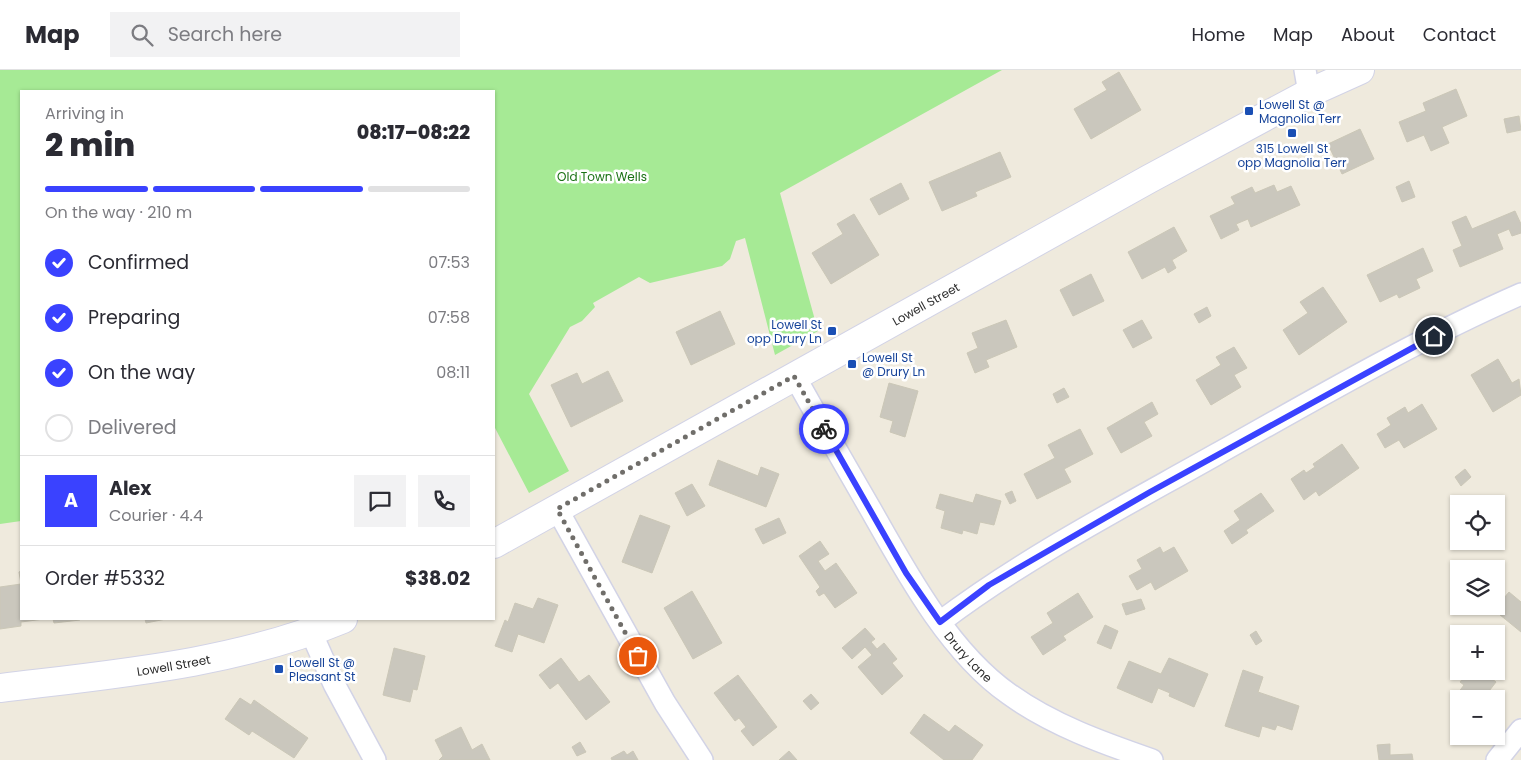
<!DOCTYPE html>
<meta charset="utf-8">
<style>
body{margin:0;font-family:Poppins,sans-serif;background:#f2f2f3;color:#2b2b33;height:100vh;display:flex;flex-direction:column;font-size:19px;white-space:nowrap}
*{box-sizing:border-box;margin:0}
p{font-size:16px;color:#7c7c81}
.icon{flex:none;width:28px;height:28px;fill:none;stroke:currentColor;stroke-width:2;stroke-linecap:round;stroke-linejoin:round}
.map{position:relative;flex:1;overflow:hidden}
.sheet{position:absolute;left:20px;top:20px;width:475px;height:530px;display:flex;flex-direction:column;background:#fff;border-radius:0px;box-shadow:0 1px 4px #0004}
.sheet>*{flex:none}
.controls{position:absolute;left:1450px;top:425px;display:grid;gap:10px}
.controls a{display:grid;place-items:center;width:55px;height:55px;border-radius:0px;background:#fff;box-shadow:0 1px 4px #0004;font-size:25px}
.pin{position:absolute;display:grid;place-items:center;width:42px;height:42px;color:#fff;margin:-21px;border:2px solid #fff;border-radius:50%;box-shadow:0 1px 5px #0007}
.courier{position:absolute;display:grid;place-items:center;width:50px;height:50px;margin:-25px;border:4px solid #3a42ff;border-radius:50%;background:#fff;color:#222;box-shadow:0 1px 6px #0007}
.headline em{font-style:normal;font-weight:800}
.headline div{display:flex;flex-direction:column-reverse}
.headline{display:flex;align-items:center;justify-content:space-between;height:85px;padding:0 25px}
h1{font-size:32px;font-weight:800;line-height:38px}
.bar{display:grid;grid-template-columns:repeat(4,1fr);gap:8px 5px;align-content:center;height:60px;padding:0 25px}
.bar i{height:6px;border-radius:4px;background:#e1e1e2}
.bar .selected{background:#3a42ff}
.bar p{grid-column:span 4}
.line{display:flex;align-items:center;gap:12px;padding:0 25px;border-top:1px solid #e1e1e2}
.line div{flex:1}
.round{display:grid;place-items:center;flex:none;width:52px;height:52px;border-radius:0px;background:#f2f2f3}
ol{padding:0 25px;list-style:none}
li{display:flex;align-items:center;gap:15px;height:55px}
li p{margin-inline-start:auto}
li .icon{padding:5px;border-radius:50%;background:#3a42ff;color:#fff;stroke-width:4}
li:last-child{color:#7c7c81}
li i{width:28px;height:28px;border:2px solid #e1e1e2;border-radius:50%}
header{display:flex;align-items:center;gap:30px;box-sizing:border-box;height:70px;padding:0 25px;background:#fff;border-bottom:1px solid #e1e1e2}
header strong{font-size:24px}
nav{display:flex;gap:28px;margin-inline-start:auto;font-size:18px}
.search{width:350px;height:45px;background:#f2f2f3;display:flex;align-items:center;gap:12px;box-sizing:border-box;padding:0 18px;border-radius:0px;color:#7c7c81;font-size:19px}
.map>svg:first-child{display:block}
</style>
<header>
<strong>Map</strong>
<div class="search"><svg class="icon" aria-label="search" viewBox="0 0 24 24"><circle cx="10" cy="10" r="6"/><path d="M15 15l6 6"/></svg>Search here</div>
<nav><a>Home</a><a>Map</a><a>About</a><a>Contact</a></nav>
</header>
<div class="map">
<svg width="1521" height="690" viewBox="0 0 1521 690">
<rect width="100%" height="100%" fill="#efeadd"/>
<path fill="#a6ea95" d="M 0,0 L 1002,0 L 780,123 L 818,261 L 775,285 L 745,168 L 736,171 L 730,189 L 722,196 L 650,213 L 639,207 L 593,233 L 595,237 L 582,251 L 570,257 L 529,324 L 569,401 L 529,423 L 494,356 L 494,21 L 21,21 L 21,451 L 0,454 Z"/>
<path fill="#cac7bd" stroke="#cbc7b7" d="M 1119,2 L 1141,40 L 1091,69 L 1074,39 L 1107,20 L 1102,12 Z
M 1456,19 L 1467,46 L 1442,57 L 1449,73 L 1431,81 L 1424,65 L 1407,72 L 1399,52 L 1426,41 L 1423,33 Z
M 1519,46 L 1521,60 L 1507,63 L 1504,49 Z
M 1360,59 L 1374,89 L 1342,104 L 1328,74 Z
M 1000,82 L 1011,107 L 975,122 L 977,126 L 942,141 L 929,112 Z
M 1409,111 L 1415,127 L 1402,132 L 1396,117 Z
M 901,113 L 909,129 L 879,145 L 870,129 Z
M 1274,115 L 1277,122 L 1291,116 L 1300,135 L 1251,157 L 1248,149 L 1236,154 L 1239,160 L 1221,169 L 1210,146 L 1235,134 L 1231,127 L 1252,117 L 1255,123 Z
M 1515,141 L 1521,154 L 1521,163 L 1512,166 L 1509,159 L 1497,164 L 1503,179 L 1460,197 L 1453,180 L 1462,176 L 1452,152 L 1466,146 L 1472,159 Z
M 854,144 L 879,185 L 831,214 L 812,183 L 843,164 L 837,154 Z
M 1174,157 L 1187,181 L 1172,190 L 1176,198 L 1168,203 L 1165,197 L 1142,209 L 1128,182 Z
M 1423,178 L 1433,201 L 1416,209 L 1420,218 L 1399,228 L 1397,224 L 1380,232 L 1367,205 Z
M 1091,204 L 1104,231 L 1073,246 L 1060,220 Z
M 1323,217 L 1347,252 L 1299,285 L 1283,260 L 1308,243 L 1300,232 Z
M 1207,237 L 1211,246 L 1199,253 L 1194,244 Z
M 720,241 L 735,274 L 691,295 L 676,262 Z
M 1006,250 L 1017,277 L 986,290 L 989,297 L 975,303 L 967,283 L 978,278 L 972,263 Z
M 1142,250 L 1152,268 L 1133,278 L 1123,260 Z
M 1234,277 L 1247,298 L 1234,305 L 1241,317 L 1211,335 L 1196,310 L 1221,295 L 1216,287 Z
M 1498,289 L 1512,313 L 1519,309 L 1521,325 L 1493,342 L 1471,305 Z
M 608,301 L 623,331 L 571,357 L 551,315 L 577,303 L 582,314 Z
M 889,313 L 918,321 L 905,367 L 890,362 L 893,351 L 880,347 Z
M 1064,318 L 1069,327 L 1057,333 L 1053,324 Z
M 1152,332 L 1158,344 L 1144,352 L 1152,366 L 1121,383 L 1107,358 Z
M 1422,334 L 1437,359 L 1404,378 L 1399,370 L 1385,378 L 1377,364 L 1391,355 L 1387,348 L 1405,337 L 1408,343 Z
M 1080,359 L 1093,384 L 1064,399 L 1071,412 L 1037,429 L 1024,404 L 1055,388 L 1048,375 Z
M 1342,374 L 1359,398 L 1319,426 L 1316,421 L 1304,430 L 1291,409 L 1304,400 L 1306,403 L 1315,397 L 1313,394 Z
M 718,390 L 758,406 L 761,397 L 779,404 L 766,437 L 709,415 Z
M 1465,399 L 1471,407 L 1461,416 L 1455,407 Z
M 692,414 L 705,436 L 687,446 L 675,423 Z
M 1012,421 L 1016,431 L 1010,434 L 1005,424 Z
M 1261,423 L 1274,441 L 1246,460 L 1248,463 L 1232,474 L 1224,461 L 1240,450 L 1234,441 Z
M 940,424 L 973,433 L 976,424 L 1001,431 L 994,455 L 980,452 L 977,464 L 963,460 L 962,464 L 941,458 L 945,441 L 936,438 Z
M 640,445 L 670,456 L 652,503 L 622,492 Z
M 779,448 L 786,463 L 763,474 L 755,459 Z
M 820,471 L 829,484 L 818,491 L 825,501 L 836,493 L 857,523 L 835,538 L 824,523 L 819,526 L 816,521 L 820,517 L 799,486 Z
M 1160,477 L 1163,483 L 1174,477 L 1188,501 L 1155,520 L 1151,512 L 1137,520 L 1129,506 L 1142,499 L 1137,490 Z
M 21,501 L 21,549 L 44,549 L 21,552 L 21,556 L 0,559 L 0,517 L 21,514 L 19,502 Z
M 692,521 L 722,573 L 693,589 L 664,538 Z
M 1509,522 L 1521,532 L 1521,562 L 1494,540 Z
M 1078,523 L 1093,547 L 1063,566 L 1066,570 L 1043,585 L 1031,567 L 1053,553 L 1047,543 Z
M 538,528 L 558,535 L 544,573 L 518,564 L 512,582 L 495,576 L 505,550 L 508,552 L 515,533 L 533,539 Z
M 1141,529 L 1145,539 L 1126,545 L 1122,534 Z
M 53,549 L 80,549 L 80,550 L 54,553 Z
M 145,549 L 166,549 L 146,553 Z
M 1105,555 L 1118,561 L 1111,579 L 1097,573 Z
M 865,558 L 875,569 L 871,572 L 877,579 L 884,573 L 897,589 L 892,593 L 903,606 L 882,625 L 858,597 L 872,585 L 865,577 L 852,589 L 842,578 Z
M 1256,561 L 1262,571 L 1256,575 L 1250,565 Z
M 1496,575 L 1504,581 L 1496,592 Z
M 394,578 L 425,586 L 417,620 L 413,619 L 410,632 L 383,625 Z
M 561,588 L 579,612 L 589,605 L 610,632 L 586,650 L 558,613 L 550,619 L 539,605 Z
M 1169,588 L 1208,604 L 1194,637 L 1169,626 L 1170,623 L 1158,618 L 1152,633 L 1117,618 L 1129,591 L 1161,604 Z
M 1243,600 L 1263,607 L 1258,622 L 1299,636 L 1292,660 L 1277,655 L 1275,660 L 1262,656 L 1259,667 L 1225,656 Z
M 1474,601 L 1490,601 L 1487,605 L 1496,612 L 1483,629 L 1459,630 L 1455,627 L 1464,615 L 1460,612 L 1465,606 L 1469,608 Z
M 738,605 L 777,657 L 753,676 L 741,661 L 746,657 L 739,648 L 735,651 L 714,623 Z
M 811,624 L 819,633 L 811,640 L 803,631 Z
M 240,628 L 251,635 L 254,630 L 308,668 L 294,688 L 252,661 L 249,665 L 225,649 Z
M 924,644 L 949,662 L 955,655 L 983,675 L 972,690 L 944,690 L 910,663 Z
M 461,657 L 472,680 L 482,674 L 490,690 L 439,690 L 443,686 L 435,670 Z
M 580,672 L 586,682 L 577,686 L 572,677 Z
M 1390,674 L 1390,685 L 1412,684 L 1413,690 L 1379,690 L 1377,675 Z
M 624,681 L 627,685 L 633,681 L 638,690 L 612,690 L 611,688 Z
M 789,681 L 797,690 L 779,690 Z"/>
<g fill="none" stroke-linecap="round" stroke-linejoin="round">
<defs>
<g id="street">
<path d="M 1305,0 L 1309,23"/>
<path id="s1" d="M 794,305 C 819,350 845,395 871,440 C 906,502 949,582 1009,624 C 1052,655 1103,673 1152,690"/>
<path d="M 557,439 L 665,633 L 702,690"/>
<path d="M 940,552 C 1026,487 1123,437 1217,384 C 1317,328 1416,270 1521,224"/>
<path d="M 311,562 L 334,614 L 375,690"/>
<path d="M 1497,690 L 1521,660"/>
</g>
<g id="secondary">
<path id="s2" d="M 494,474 L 1149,109 L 1309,23 L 1360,0"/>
<path id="s3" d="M 0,618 C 115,604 235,594 343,549"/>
</g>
</defs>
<use href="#street" stroke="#d2d3e6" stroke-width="24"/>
<use href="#secondary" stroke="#d2d3e6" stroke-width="30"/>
<use href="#street" stroke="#fff" stroke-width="21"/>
<use href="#secondary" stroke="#fff" stroke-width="28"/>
</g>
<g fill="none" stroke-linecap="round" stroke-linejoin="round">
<path stroke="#706e6a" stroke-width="5" stroke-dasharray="0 9" d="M 638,586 L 557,439 L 794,306 L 824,359"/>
<path stroke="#3a42ff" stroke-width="6" d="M 824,359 L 906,503 L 940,552 L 989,515 L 1150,422 L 1434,266"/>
</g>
<g fill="#1a4fb4" stroke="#fff" stroke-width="2">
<rect x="1244" y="36" width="10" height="10" rx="2.5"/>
<rect x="1287" y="58" width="10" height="10" rx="2.5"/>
<rect x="827" y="256" width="10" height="10" rx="2.5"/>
<rect x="847" y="289" width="10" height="10" rx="2.5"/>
<rect x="274" y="594" width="10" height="10" rx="2.5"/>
</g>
<g text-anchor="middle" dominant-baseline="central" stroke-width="5" stroke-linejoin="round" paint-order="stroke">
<g font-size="12" fill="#164399" stroke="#fff" text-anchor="start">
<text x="1259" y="34">Lowell St @<tspan x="1259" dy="14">Magnolia Terr</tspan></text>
<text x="1292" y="78" text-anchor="middle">315 Lowell St<tspan x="1292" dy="14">opp Magnolia Terr</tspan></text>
<text x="822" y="254" text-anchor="end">Lowell St<tspan x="822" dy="14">opp Drury Ln</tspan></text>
<text x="862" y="287">Lowell St<tspan x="862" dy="14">@ Drury Ln</tspan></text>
<text x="289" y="592">Lowell St @<tspan x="289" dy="14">Pleasant St</tspan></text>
</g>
<g font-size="12" fill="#1a7114" stroke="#fff">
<text x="602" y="106">Old Town Wells</text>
</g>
<g font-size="12" fill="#2c2c2c" stroke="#fff">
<text stroke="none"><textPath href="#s2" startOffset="494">Lowell Street</textPath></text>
<text stroke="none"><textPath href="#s1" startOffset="332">Drury Lane</textPath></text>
<text stroke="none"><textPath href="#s3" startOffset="175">Lowell Street</textPath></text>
</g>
</g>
</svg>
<div class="controls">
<a><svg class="icon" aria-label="locate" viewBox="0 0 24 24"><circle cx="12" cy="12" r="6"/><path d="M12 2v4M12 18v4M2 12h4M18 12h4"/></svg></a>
<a><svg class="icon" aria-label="layers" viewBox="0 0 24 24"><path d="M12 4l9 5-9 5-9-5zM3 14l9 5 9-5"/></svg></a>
<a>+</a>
<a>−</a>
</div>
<div class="pin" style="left:638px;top:586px;background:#ea580c"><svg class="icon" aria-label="bag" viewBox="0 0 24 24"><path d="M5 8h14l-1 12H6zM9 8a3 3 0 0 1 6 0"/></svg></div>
<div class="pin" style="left:1434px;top:266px;background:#1f2937"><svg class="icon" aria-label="home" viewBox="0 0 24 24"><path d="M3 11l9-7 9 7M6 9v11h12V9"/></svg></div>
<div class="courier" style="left:824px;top:359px"><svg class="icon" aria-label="bike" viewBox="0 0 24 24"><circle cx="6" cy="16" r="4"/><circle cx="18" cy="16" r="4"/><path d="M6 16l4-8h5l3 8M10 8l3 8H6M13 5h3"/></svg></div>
<section class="sheet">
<div class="headline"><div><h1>2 min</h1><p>Arriving in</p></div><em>08:17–08:22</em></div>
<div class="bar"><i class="selected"></i><i class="selected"></i><i class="selected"></i><i></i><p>On the way · 210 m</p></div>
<ol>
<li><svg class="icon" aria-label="check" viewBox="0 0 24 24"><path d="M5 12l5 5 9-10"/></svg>Confirmed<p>07:53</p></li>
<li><svg class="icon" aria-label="check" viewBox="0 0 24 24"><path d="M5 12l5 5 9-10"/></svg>Preparing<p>07:58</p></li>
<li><svg class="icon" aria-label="check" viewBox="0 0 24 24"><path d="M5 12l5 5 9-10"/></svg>On the way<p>08:11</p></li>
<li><i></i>Delivered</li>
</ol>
<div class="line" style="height:90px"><b class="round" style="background:#3a42ff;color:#fff">A</b><div><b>Alex</b><p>Courier · 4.4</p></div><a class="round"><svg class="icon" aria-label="chat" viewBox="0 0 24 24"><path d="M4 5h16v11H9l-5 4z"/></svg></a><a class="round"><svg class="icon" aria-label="phone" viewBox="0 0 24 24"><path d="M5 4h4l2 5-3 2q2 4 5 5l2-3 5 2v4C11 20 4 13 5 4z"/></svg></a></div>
<div class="line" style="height:65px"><div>Order #5332</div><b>$38.02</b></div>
</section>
</div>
